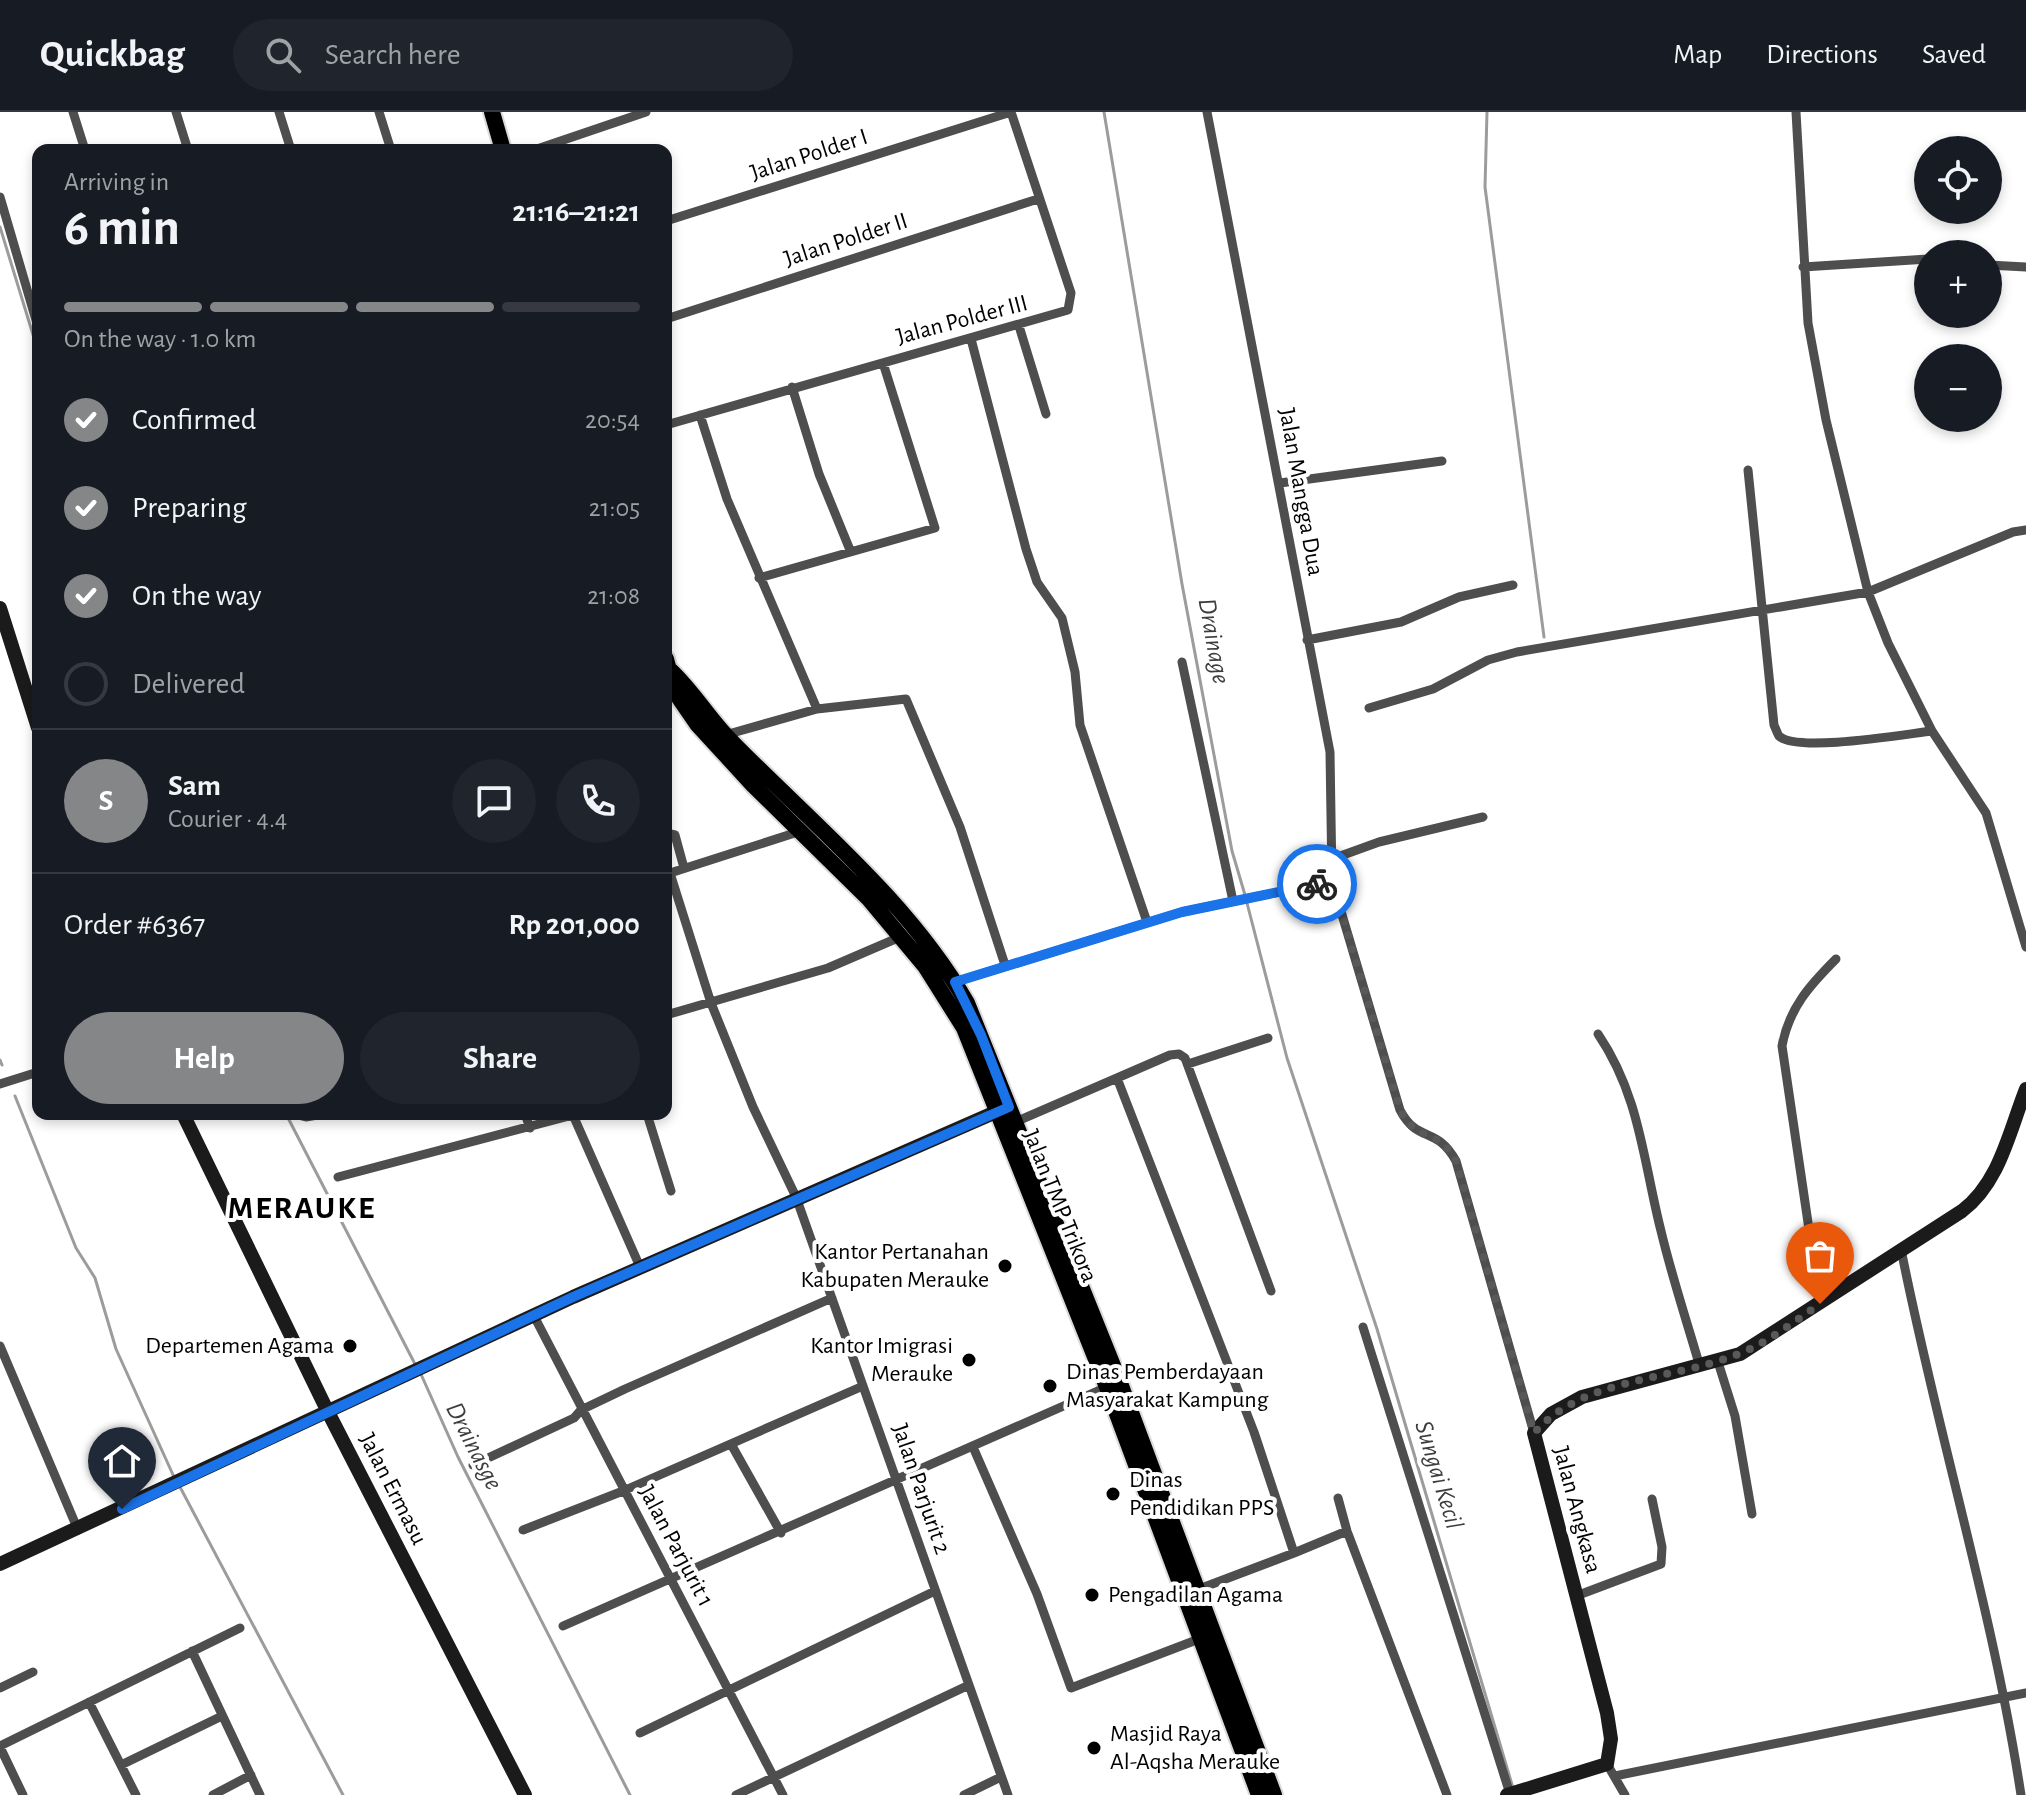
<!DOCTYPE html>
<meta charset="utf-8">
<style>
body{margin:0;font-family:"Alegreya Sans",sans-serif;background:#20242c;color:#f1f3f6;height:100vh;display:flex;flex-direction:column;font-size:30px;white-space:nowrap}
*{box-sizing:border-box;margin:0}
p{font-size:26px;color:#9ea1a6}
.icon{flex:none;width:44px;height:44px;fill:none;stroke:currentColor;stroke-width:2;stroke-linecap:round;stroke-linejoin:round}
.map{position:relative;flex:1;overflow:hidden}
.side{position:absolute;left:32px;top:32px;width:640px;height:976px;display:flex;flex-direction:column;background:#171b24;border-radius:16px;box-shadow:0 4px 12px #0003}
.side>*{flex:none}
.buttons{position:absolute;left:1914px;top:24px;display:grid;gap:16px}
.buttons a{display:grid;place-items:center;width:88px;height:88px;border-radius:50%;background:#171b24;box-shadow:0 4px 12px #0003;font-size:40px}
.pin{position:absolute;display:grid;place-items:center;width:68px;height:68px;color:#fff;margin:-82px -34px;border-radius:50% 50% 50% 0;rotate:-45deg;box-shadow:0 0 8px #0007}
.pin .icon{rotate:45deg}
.courier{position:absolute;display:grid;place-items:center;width:80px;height:80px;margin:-40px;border:6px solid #1a73e8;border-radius:50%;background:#fff;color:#222;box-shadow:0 2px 10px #0007}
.headline em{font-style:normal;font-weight:600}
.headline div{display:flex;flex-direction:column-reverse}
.headline{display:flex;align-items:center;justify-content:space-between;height:136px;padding:0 32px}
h1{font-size:52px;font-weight:600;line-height:60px}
.bar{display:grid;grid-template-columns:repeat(4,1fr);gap:12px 8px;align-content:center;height:96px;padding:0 32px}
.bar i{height:10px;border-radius:6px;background:#363941}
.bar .current{background:#858687}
.bar p{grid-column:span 4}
.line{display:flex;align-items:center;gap:20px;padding:0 32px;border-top:2px solid #363941}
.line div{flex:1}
.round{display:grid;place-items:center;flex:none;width:84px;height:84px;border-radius:42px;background:#20242c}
ol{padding:0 32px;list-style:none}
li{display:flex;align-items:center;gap:24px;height:88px}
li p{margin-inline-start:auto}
li .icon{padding:8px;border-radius:50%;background:#858687;color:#fff;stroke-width:4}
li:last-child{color:#9ea1a6}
li i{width:44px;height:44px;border:4px solid #363941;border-radius:50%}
.action{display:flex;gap:16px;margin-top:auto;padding:16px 32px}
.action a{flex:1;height:92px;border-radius:48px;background:#858687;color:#fff;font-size:32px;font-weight:600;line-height:92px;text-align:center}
.action a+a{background:#20242c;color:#f1f3f6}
header{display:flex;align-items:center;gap:48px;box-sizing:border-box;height:112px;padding:0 40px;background:#171b24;border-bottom:2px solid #363941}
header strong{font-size:38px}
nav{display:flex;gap:44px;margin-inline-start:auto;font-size:28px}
.search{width:560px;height:72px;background:#20242c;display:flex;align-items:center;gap:20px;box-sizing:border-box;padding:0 28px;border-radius:44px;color:#9ea1a6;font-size:30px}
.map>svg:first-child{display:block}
</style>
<header>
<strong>Quickbag</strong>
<div class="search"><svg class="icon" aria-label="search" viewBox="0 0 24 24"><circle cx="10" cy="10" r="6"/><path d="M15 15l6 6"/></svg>Search here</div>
<nav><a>Map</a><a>Directions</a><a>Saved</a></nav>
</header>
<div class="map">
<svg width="2026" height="1683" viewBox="0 0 2026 1683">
<rect width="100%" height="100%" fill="#fff"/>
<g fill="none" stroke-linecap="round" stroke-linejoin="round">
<path stroke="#9c9c9c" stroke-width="3" d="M 1104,0 L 1182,472 L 1232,739 L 1245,783
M 1487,0 L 1485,75 L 1544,525
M 0,115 L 38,239
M 1247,791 L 1287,946 L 1377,1217 L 1513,1676
M 0,948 L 2,953
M 15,984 L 76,1136 L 95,1166 L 116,1237 L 174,1365
M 286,1002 L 416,1254
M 420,1260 L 458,1345 L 630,1683
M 180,1375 L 343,1683"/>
<defs>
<path id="highway" d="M 492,0 L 503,38
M 666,547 L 675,580 L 697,612 L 753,673 L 869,787 L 925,854 L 964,916 L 1107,1275 L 1259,1683
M 670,558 C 694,580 710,609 734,632 C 814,713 910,791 967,891 L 1120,1271 L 1274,1683"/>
</defs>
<use href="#highway" stroke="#dbdbdb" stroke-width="20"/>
<path stroke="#4e4e4e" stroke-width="9" d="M 73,0 L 85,38
M 176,0 L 188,38
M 279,0 L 291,38
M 379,0 L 391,38
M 1207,0 L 1330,640 L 1332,769 L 1400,998 C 1418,1032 1436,1013 1456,1049 L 1534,1321
M 1796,0 L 1808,211 L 1826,308 L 1868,480 L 1888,531 L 1932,619 L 1986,701 L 2026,835
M 534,38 L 646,0
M 0,85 L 38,215
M 666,109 L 1011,0
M 1988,153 L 2026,155
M 1803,155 L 1928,147
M 666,207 L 1038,87
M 1019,214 L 1046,302
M 971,227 L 1026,437 L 1037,470 L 1062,506 L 1075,560 L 1080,613 L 1147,810
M 792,275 L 819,362 L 850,438
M 700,303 L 727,387 L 817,597
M 666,313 L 1068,198 L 1071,181 L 1011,0
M 1748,358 L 1774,613 C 1775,615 1778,623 1779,624 C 1796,641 1906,622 1932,619
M 1280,371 L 1442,349
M 759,466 L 935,416 L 883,251
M 1307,528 L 1401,510 L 1459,485 L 1513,473
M 1182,550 L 1233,789
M 1369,596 L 1433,577 L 1488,548 L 1517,540 L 1868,480 L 2013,420 L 2026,418
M 725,623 L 817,597 L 906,587 L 960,715 L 1005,853
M 666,721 L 675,723 L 684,756
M 1332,747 L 1379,730 L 1483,705
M 670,761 L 711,891 L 753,995 L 796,1085 L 1008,1683
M 667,762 L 801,719
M 955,870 L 1182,800 L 1332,769
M 666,903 L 828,856 L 900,825
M 1598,922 C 1640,984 1643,1048 1661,1119 C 1672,1165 1687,1210 1700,1255
M 1188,952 L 1268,926
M 0,972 L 38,960
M 294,1002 L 306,1005 L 323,1002
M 525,1002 L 530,1016
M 647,1002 L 671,1079
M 1015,1010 L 1117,966
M 338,1065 L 573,1003 L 640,1155
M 1901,1137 C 1937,1320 1993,1499 2021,1683
M 1820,1192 L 1782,934 C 1789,896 1810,873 1836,847
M 534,1204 L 783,1683
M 1363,1215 L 1510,1682
M 0,1234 L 78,1418
M 1718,1250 L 1735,1304 L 1752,1402
M 731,1332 L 781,1421
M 973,1335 L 1037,1482 L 1071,1576 L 1199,1527
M 473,1353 L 574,1306 L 581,1298 L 625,1277 L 832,1186
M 1338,1386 L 1347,1419 L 1447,1683
M 523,1418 L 623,1379 L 863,1274
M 1294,1441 L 1347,1419
M 1199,1477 L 1294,1441 L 1254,1320 L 1117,966 L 1170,943 L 1179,942 L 1185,946 L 1271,1179
M 1576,1484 L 1661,1452 L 1662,1435 L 1652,1387
M 563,1514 L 1109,1274
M 192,1539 L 260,1683
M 0,1576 L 33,1560
M 89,1590 L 136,1683
M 640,1621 L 935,1479
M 0,1634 L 240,1516
M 0,1635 L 23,1683
M 1607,1652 L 1625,1683
M 121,1653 L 222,1604
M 1615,1664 L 2026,1581
M 213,1683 L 251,1663
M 736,1683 L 969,1573
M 964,1683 L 1001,1665"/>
<path stroke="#1b1b1b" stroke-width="14" d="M 0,496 L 38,616
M 183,1002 L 327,1298 L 525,1683
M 0,1452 L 573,1185 L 1005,996
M 1507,1683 L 1607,1652 L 1611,1627 L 1607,1601 L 1534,1321 L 1551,1302 L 1582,1285 L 1740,1242 L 1962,1099 C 2000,1070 2009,1020 2026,977"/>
<use href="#highway" stroke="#000" stroke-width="16"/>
</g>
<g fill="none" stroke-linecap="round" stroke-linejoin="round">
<path stroke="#595959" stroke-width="8" stroke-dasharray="0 14.4" d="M 1317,772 L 1332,769 L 1400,998 C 1418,1033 1436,1013 1456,1049 L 1534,1321 C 1584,1265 1669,1269 1736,1243 C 1766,1232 1793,1210 1820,1192"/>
<path stroke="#1a73e8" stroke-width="10" d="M 122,1397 L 573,1185 L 1009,995 L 981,923 L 955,870 L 1182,800 L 1317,772"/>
</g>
<g fill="#000" stroke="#fff" stroke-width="3">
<circle cx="1005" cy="1154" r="8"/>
<circle cx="350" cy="1234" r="8"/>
<circle cx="969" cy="1248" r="8"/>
<circle cx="1050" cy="1274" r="8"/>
<circle cx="1113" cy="1382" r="8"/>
<circle cx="1092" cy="1483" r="8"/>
<circle cx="1094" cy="1636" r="8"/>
</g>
<g text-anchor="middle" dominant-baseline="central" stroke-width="8" stroke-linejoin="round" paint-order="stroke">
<g font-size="24" fill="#000" stroke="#fff">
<text transform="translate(809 43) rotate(-18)">Jalan Polder I</text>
<text transform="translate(846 128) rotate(-18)">Jalan Polder II</text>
<text transform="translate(962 208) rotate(-15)">Jalan Polder III</text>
<text transform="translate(1301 380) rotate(80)">Jalan Mangga Dua</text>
<text transform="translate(1060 1094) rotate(68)">Jalan TMP Trikora</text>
<text transform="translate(393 1377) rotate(63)">Jalan Ermasu</text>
<text transform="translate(921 1377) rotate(71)">Jalan Parjurit 2</text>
<text transform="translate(1577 1398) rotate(75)">Jalan Angkasa</text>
<text transform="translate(676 1434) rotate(62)">Jalan Parjurit 1</text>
</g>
<g font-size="24" fill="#000" stroke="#fff" text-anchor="start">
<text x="989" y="1140" text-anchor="end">Kantor Pertanahan<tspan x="989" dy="28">Kabupaten Merauke</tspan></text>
<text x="334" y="1234" text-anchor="end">Departemen Agama</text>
<text x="953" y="1234" text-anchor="end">Kantor Imigrasi<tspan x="953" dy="28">Merauke</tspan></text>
<text x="1066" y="1260">Dinas Pemberdayaan<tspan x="1066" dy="28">Masyarakat Kampung</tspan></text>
<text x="1129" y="1368">Dinas<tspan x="1129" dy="28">Pendidikan PPS</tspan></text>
<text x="1108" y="1483">Pengadilan Agama</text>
<text x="1110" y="1622">Masjid Raya<tspan x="1110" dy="28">Al-Aqsha Merauke</tspan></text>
</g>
<g font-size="26" font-style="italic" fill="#3d3d3d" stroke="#fff">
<text transform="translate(1214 529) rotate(80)">Drainage</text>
<text transform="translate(474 1334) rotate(63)">Drainasge</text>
<text transform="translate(1439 1363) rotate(73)">Sungai Kecil</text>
</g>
<g font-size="32" font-weight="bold" letter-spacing="2" fill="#000" stroke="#fff">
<text x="302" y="1096">MERAUKE</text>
</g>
</g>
</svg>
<div class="buttons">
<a><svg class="icon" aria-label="locate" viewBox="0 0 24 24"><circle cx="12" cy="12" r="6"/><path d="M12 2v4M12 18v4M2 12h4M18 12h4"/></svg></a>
<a>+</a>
<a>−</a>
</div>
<div class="pin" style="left:1820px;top:1192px;background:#ea580c"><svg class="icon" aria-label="bag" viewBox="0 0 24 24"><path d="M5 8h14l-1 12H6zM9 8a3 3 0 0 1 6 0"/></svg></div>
<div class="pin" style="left:122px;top:1397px;background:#1f2937"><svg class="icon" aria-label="home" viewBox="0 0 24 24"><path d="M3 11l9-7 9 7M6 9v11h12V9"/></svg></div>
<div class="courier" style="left:1317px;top:772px"><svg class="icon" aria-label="bike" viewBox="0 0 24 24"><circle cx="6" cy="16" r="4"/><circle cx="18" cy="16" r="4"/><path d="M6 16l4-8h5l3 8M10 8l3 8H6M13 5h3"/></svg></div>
<section class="side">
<div class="headline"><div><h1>6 min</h1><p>Arriving in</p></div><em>21:16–21:21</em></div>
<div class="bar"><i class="current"></i><i class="current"></i><i class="current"></i><i></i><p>On the way · 1.0 km</p></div>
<ol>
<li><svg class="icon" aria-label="check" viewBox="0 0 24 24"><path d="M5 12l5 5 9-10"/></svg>Confirmed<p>20:54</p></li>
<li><svg class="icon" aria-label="check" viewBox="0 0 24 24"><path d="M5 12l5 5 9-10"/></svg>Preparing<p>21:05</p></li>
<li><svg class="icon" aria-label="check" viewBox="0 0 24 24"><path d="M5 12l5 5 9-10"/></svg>On the way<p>21:08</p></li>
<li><i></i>Delivered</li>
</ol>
<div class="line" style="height:144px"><b class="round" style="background:#858687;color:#fff">S</b><div><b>Sam</b><p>Courier · 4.4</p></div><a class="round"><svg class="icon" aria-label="chat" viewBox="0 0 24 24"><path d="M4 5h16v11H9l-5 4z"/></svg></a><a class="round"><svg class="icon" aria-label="phone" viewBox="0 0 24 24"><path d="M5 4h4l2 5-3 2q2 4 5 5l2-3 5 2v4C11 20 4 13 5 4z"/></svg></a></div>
<div class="line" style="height:104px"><div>Order #6367</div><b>Rp 201,000</b></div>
<div class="action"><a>Help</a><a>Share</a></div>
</section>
</div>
